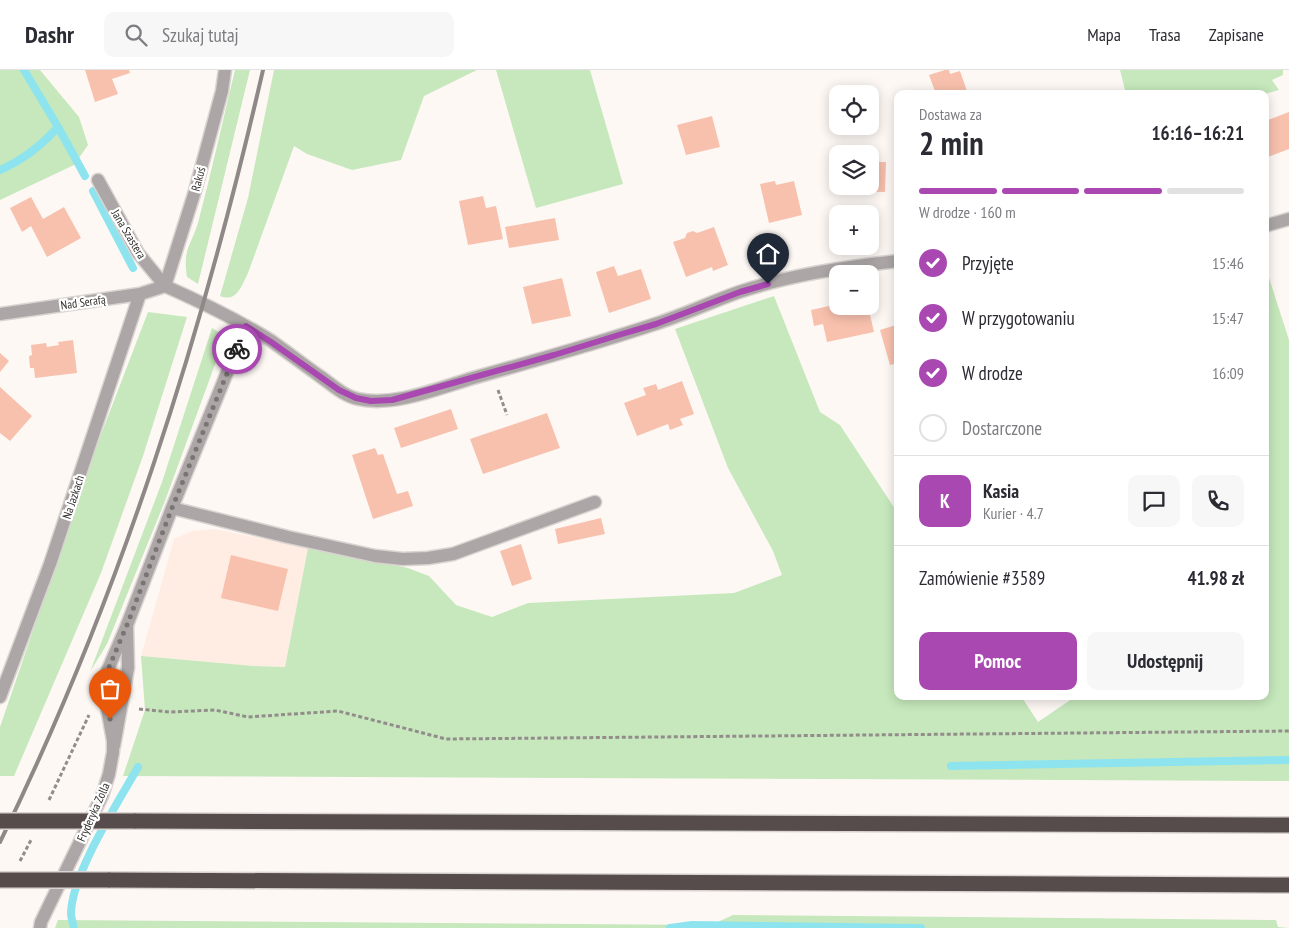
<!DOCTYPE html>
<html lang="pl">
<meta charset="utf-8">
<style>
body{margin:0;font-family:"PT Sans Narrow",sans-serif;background:#f7f7f7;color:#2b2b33;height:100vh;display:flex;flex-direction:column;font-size:19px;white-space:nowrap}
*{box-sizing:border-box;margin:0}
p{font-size:16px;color:#7c7c81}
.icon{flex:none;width:28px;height:28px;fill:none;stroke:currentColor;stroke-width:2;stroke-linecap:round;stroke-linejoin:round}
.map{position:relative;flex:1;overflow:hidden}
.sheet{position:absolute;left:894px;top:20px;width:375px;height:610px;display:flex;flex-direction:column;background:#fff;border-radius:10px;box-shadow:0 2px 12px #0003}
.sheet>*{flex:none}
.fabs{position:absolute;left:829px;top:15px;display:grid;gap:10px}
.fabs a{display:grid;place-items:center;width:50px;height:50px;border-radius:10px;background:#fff;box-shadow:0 2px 12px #0003;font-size:25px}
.pin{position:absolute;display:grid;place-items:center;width:42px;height:42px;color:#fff;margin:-51px -21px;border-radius:50% 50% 50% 0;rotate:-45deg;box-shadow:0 0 5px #0007}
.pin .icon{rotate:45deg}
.courier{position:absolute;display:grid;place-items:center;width:50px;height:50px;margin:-25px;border:4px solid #a848b0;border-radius:50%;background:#fff;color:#222;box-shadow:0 1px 6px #0007}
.summary em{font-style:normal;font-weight:800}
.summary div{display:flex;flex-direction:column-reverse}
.summary{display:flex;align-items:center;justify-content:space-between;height:85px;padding:0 25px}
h1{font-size:32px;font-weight:800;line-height:38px}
.bar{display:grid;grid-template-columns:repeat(4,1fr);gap:8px 5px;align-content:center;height:60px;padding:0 25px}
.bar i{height:6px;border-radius:4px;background:#e1e1e2}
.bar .active{background:#a848b0}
.bar p{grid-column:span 4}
.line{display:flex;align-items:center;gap:12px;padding:0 25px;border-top:1px solid #e1e1e2}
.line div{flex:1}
.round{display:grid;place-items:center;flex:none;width:52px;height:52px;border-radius:10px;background:#f7f7f7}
ol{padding:0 25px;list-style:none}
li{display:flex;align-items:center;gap:15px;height:55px}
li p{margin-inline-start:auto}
li .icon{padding:5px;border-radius:50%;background:#a848b0;color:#fff;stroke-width:4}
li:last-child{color:#7c7c81}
li i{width:28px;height:28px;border:2px solid #e1e1e2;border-radius:50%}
.cta{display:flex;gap:10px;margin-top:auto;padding:10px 25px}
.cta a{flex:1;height:58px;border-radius:10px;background:#a848b0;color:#fff;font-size:20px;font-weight:800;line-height:58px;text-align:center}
.cta a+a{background:#f7f7f7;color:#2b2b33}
header{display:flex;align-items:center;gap:30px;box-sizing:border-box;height:70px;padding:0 25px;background:#fff;border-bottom:1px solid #e1e1e2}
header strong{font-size:24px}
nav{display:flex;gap:28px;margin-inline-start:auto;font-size:18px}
.search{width:350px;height:45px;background:#f7f7f7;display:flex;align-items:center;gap:12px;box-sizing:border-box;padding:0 18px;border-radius:10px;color:#7c7c81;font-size:19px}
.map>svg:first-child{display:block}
</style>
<header>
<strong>Dashr</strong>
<div class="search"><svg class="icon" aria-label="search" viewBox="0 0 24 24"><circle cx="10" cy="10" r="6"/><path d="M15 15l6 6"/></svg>Szukaj tutaj</div>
<nav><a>Mapa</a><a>Trasa</a><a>Zapisane</a></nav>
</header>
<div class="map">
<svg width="1289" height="858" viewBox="0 0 1289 858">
<rect width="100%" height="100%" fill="#fef8f5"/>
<path fill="#ffede3" d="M 215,459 L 308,478 L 285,597 L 254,596 L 141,586 L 174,469 L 192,461 Z"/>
<path fill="#c6e8bc" d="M 0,0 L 40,0 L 79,47 L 88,75 L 74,95 L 0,130 Z
M 235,0 L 250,0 L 198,214 L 187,207 C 182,177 193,174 199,149 C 212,99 223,50 235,0 Z
M 274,0 L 477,0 L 424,26 L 401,90 L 352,100 L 307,84 L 294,76 L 248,203 C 242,215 237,233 220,226 L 248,128 Z
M 496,0 L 590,0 L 623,114 L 536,138 Z
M 1120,0 L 1283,0 L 1283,5 L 1272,10 L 1279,20 L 1265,24 L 1126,24 Z
M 1265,195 L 1289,270 L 1289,711 L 123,706 L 145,640 L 141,586 L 254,596 L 285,597 L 308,478 L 408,498 L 429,506 L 456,535 L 492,547 L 528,533 L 734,523 L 782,505 L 773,481 L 728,398 L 675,259 L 774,226 L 820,342 L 840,355 L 897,442 L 898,626 L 1021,626 L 1038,652 L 1076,626 L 1265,626 Z
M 148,242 L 187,247 L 143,386 L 101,503 L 14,706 L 0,706 L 0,657 L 92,388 Z
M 212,258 L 220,263 L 220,273 L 217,289 L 165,431 L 107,574 L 90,602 L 162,412 Z
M 733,845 L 1276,850 L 1278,857 L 1289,858 L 55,858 L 58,850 L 711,855 Z"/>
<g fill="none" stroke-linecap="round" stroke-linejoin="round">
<path stroke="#8de4ef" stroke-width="8" d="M 58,57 L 85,106
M 0,100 C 23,90 41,76 58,57 L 24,0
M 93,121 L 133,198
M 951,696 L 1289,690
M 74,858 C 73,853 71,848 71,843 C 72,803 118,733 138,697
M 670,858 L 692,855 L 921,858"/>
</g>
<path fill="#f8c1ae" d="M 85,0 L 129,0 L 130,3 L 112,9 L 118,24 L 95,32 Z
M 945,0 L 949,0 L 950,4 L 960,1 L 968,24 L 936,24 L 929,5 Z
M 1289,42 L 1289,79 L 1268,87 L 1265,79 L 1265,51 Z
M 712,46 L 720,77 L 686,85 L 677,55 Z
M 833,92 L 838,92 L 838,116 L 870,116 L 870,92 L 886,92 L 885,122 L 833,121 Z
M 775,111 L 776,115 L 794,111 L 802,145 L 769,153 L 760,114 Z
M 483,126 L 486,138 L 496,136 L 503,169 L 468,175 L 459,131 Z
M 31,127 L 43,149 L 64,137 L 81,168 L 47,187 L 31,156 L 22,162 L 10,138 Z
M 555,148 L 559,170 L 509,178 L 505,157 Z
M 714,157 L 728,195 L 713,201 L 712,197 L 686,207 L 673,172 L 685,168 L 687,163 L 693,161 L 697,163 Z
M 614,196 L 618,206 L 641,199 L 651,229 L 609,243 L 596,202 Z
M 562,208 L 571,246 L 532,254 L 523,217 Z
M 838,234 L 838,236 L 868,236 L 874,262 L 827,272 L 823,254 L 814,256 L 811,240 Z
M 896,255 L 898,293 L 890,295 L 880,260 Z
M 73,270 L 77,303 L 35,308 L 34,298 L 30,298 L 29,286 L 32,285 L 31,275 L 46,273 L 47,277 L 59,275 L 58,272 Z
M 0,283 L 9,291 L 0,302 Z
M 682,311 L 694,344 L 680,349 L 683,355 L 670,360 L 668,354 L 637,366 L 624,333 L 646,325 L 643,318 L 656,314 L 658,320 Z
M 0,317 L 32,346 L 10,371 L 0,363 Z
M 451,339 L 458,359 L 401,378 L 394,358 Z
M 547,343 L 560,378 L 483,404 L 470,369 Z
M 375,378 L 378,385 L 383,384 L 397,424 L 408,421 L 413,436 L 373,449 L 352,385 Z
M 601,448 L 605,464 L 558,474 L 555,459 Z
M 521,474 L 532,509 L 512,516 L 500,481 Z
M 231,485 L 288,499 L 278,541 L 221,528 Z"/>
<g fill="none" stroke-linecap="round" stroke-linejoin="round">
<defs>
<path id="lane" d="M 98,110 L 138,183 L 165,216
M 172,438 L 288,467 L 375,486 L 403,489 L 428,488 L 453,484 L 595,432
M 114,676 L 128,598 L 127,555"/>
<path id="street" d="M 1265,156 L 1289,149
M 165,216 C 201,232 236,249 270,270 C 287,282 304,295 321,307 C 332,315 344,326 358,329 C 394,337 439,318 473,308 C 534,291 595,274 655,254 C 683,245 711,232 739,222 C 790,205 844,197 898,191
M 165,216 L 195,121 L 222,21 L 225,0
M 0,244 L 140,224 L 165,216
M 0,627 L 50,494 L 140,224
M 40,858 L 41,852 L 102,726 L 109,704 L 113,682 L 113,671 L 104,621 L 106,604 L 127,555 L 172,438 L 246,256"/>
<path id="highway" d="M 134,751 L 1289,755
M 108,810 L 1289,815"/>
</defs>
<use href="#lane" stroke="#d9d4d1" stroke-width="15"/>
<use href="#street" stroke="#d9d4d1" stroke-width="15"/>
<use href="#highway" stroke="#d9d4d1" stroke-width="18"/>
<path stroke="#928d8b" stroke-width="3" stroke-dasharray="4 2.5" stroke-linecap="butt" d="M 498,320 L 507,345
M 139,639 L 170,642 L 215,640 L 248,647 L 338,641 L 446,669 L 1289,661
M 49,730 L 89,645
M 20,791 L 31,770"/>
<use href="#lane" stroke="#aca7a6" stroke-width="12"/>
<use href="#street" stroke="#aca7a6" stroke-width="12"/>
<use href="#highway" stroke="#564c4b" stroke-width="15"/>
<path stroke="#8e8986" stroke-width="4" d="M 0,772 C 120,527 202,266 263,0"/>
<defs>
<path id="highway-bridge" d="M 0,751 L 134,751
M 0,810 L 108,810"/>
</defs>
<use href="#highway-bridge" stroke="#d9d4d1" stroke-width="18" stroke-linecap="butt"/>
<use href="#highway-bridge" stroke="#564c4b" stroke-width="15"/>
</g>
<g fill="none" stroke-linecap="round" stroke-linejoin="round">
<path stroke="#7a7573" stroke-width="5" stroke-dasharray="0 9" d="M 110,649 L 104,621 L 106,604 L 127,555 L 172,438 L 237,279"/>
<path stroke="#a848b0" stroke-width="6" d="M 237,279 L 246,256 L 271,272 L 339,320 L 356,328 L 371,331 L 392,330 L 554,285 L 622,264 L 656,254 L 740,222 L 768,214"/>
</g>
<g text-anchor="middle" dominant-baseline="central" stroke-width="4.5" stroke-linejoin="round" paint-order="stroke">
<g font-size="12" fill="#332f2d" stroke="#fff">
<text transform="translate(198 109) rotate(-75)">Rakuś</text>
<text transform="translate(129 164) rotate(59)">Jana Szastera</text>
<text transform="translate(83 232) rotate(-8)">Nad Serafą</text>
<text transform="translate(73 427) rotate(-72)">Na Jazkach</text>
<text transform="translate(93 742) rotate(-66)">Fryderyka Zolla</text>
</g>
</g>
</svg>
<div class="fabs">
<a><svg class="icon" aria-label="locate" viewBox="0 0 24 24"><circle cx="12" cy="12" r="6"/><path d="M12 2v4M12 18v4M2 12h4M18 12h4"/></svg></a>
<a><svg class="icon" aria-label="layers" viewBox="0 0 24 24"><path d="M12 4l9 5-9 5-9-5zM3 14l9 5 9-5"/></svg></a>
<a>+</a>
<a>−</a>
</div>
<div class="pin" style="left:110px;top:649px;background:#ea580c"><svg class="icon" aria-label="bag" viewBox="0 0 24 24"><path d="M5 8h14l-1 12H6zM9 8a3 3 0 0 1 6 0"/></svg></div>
<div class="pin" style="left:768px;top:214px;background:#1f2937"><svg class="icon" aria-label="home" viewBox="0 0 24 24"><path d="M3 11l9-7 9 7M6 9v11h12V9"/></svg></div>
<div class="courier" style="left:237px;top:279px"><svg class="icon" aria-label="bike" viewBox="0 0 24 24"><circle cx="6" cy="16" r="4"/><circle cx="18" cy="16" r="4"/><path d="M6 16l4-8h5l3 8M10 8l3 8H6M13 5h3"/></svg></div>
<section class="sheet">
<div class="summary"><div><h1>2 min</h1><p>Dostawa za</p></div><em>16:16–16:21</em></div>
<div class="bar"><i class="active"></i><i class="active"></i><i class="active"></i><i></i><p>W drodze · 160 m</p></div>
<ol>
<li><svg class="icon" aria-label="check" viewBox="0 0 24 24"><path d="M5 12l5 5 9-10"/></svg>Przyjęte<p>15:46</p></li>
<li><svg class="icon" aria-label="check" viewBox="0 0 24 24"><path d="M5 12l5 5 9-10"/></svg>W przygotowaniu<p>15:47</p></li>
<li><svg class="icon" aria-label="check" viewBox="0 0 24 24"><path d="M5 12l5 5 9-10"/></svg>W drodze<p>16:09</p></li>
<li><i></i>Dostarczone</li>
</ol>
<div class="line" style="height:90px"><b class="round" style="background:#a848b0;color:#fff">K</b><div><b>Kasia</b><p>Kurier · 4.7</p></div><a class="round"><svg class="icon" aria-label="chat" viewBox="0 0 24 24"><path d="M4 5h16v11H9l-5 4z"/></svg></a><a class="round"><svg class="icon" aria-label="phone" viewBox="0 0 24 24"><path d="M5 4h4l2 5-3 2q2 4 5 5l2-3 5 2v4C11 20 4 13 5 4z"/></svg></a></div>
<div class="line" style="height:65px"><div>Zamówienie #3589</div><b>41.98 zł</b></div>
<div class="cta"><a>Pomoc</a><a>Udostępnij</a></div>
</section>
</div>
